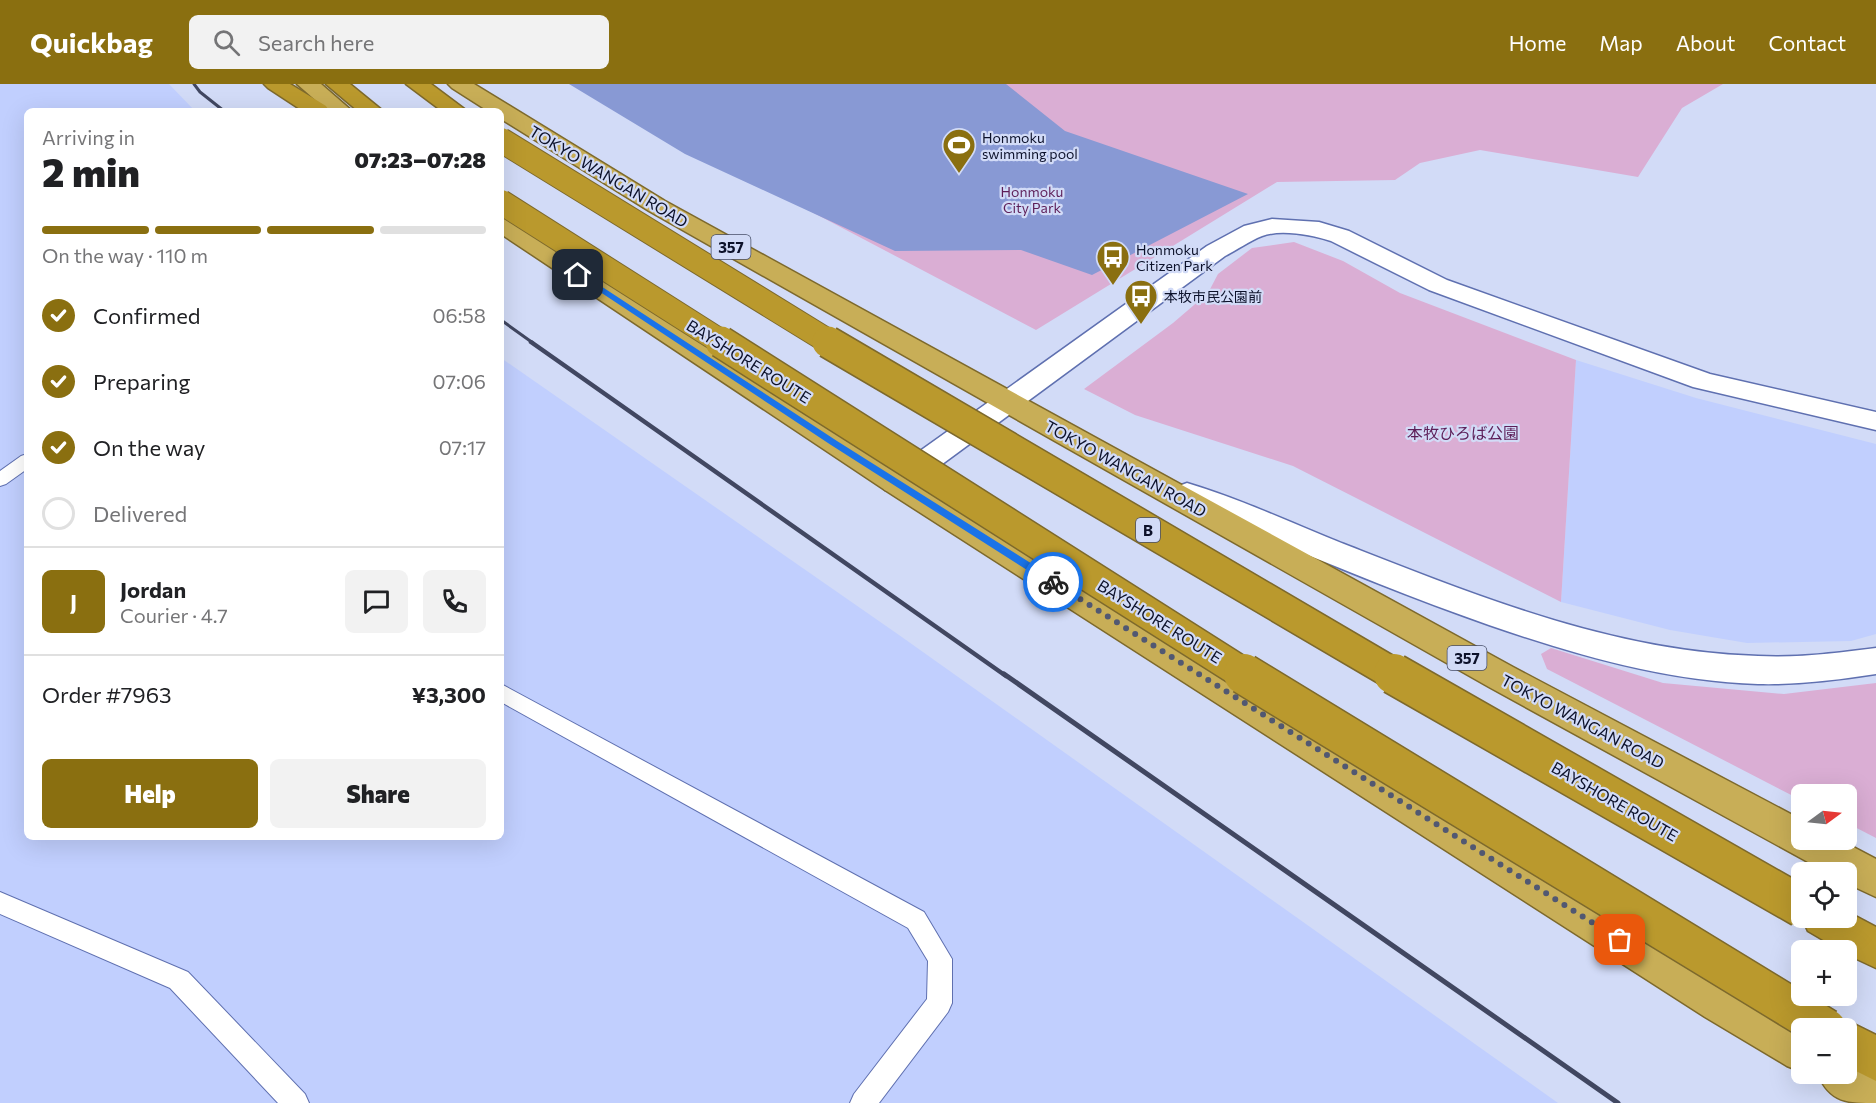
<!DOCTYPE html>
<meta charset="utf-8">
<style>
body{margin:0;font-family:Commissioner,"Noto Sans JP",sans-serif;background:#f2f2f2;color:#202124;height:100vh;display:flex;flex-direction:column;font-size:22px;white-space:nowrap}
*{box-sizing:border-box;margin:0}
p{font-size:20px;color:#757577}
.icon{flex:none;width:33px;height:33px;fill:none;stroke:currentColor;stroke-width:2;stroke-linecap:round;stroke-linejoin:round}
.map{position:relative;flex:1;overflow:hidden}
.sheet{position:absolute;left:24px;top:24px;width:480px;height:732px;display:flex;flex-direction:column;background:#fff;border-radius:9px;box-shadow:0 6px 24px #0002}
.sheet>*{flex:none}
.needle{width:39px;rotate:75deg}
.fabs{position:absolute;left:1791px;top:700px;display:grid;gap:12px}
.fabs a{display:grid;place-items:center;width:66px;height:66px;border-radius:9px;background:#fff;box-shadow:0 6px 24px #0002;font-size:30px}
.pin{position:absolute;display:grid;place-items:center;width:51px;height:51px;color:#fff;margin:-26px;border-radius:12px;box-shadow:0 3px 9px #0006}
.courier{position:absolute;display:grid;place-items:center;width:60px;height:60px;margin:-30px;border:4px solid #1a73e8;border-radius:50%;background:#fff;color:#222;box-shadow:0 2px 8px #0007}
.summary em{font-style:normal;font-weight:800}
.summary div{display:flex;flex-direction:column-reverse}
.summary{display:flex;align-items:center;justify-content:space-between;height:102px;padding:0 18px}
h1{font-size:39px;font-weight:800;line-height:45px}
.bar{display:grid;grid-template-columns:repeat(4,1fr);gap:9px 6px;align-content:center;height:72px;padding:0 18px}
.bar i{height:8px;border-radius:4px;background:#e0e0e0}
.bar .current{background:#8a6f10}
.bar p{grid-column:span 4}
.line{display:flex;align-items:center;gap:15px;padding:0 18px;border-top:2px solid #e0e0e0}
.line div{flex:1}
.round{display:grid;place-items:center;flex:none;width:63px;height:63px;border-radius:9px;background:#f2f2f2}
ol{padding:0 18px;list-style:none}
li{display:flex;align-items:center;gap:18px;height:66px}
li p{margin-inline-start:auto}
li .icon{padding:6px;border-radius:50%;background:#8a6f10;color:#fff;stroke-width:4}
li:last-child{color:#757577}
li i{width:33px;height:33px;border:3px solid #e0e0e0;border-radius:50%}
.cta{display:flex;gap:12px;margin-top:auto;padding:12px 18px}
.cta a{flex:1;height:69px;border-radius:9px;background:#8a6f10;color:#fff;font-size:24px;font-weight:800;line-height:69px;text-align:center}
.cta a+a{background:#f2f2f2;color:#202124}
header{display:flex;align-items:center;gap:36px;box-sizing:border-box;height:84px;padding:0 30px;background:#8a6f10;color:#fff}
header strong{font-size:28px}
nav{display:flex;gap:33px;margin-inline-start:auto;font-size:21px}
.search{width:420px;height:54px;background:#f2f2f2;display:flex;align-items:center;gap:15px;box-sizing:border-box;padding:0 21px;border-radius:9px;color:#757577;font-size:22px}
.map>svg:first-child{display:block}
</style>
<header>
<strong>Quickbag</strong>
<div class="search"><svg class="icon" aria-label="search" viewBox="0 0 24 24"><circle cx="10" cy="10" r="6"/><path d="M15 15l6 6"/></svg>Search here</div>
<nav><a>Home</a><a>Map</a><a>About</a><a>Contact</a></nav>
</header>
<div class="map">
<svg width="1876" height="1019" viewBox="0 0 1876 1019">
<rect width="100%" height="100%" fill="#d2dbf7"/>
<path fill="#c1cffe" d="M 0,0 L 169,0 L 195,27 L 27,27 L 27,753 L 501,753 L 501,274 L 899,551 L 1558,1019 L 0,1019 Z
M 1576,276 L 1696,314 L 1876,360 L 1876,550 L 1851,557 L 1747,559 L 1670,546 L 1561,518 Z"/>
<path fill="#daaed4" d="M 585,0 L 1723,0 L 1682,24 L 1638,93 L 1480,66 L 1420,79 L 1395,96 L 1277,98 L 1036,246 L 679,58 Z
M 1294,158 L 1343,177 L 1400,209 L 1576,276 L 1561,518 L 1293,382 L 1135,331 L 1084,305 L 1173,239 L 1208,209 L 1218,190 L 1252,164 Z
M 1551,564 L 1663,599 L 1784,610 L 1876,599 L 1876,754 L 1847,739 L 1846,711 L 1802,711 L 1801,716 L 1547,585 L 1541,570 Z"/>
<path fill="#8899d4" d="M 569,0 L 1006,0 L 1065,47 L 1248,110 L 1092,191 L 1021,166 L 895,167 L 685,70 Z"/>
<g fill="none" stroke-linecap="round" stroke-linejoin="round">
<defs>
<path id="service" d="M 27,370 L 27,385 L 6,400 L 0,402 L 0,387 L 21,372 Z
M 501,600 L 924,828 L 952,875 L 952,919 L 948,928 L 879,1019 L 850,1019 L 854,1010 L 927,915 L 928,877 L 908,844 L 501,618 Z
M 0,808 L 188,888 L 305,1010 L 309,1019 L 278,1019 L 170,904 L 0,830 Z"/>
<path id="tertiary" d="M 1272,135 L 1319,138 L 1349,147 L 1447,196 L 1710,290 L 1876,328 L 1876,346 L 1693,303 L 1429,206 L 1331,157 C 1312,151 1281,145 1262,152 C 1249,157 1237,166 1225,172 L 907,406 L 896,409 L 885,406 L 881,399 L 885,392 L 1207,162 L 1244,142 Z
M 1187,399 C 1240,415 1292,439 1344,460 C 1477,512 1614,568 1758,572 C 1798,574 1837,569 1876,564 L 1876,590 C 1837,596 1798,601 1758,600 C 1666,597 1576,571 1489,541 C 1383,504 1280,459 1176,417 L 1172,410 L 1176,403 Z"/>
<path id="trunk" d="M 297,0 L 321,0 L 352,27 L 328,27 Z
M 448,0 L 474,0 L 665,117 L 1513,583 L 1802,736 L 1802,756 L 1840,756 L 1876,775 L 1876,813 L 1846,799 L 1846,789 L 1828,789 L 1489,603 L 649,127 L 501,35 L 501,27 L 488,27 L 452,4 Z
M 501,132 L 510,134 L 907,392 L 1735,905 L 1806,945 L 1802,945 L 1802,988 L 1787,982 L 1705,933 L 885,406 L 501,150 Z
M 1846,971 L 1876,986 L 1876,1019 C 1848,1019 1830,1019 1818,990 L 1846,990 Z"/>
<path id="motorway" d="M 264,0 L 290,0 L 326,22 L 329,27 L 303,27 L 268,4 Z
M 326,0 L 350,0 L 383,27 L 358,27 Z
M 406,0 L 431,0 L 467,27 L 442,27 Z
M 1846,827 L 1876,843 L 1876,884 L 1846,870 L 1846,867 L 1842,867 L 1808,847 L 1802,834 L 1846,834 Z
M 1846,936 L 1876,951 L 1876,997 L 1846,982 L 1846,945 L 1829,945 L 1831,942 Z"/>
</defs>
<use href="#service" stroke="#5f70b0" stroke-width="2"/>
<use href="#tertiary" stroke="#5f70b0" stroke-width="3"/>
<use href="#trunk" stroke="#7d692c" stroke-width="3"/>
<use href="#motorway" stroke="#7d692c" stroke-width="3"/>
<use href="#service" fill="#fff" fill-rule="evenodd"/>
<use href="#tertiary" fill="#fff" fill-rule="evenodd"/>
<use href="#trunk" fill="#c8ae57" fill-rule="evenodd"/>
<use href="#motorway" fill="#ba992d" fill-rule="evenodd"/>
<path stroke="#414761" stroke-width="3" d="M 194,0 L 200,8 L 224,27
M 501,236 L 533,259"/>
<path stroke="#414761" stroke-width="4.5" d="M 531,258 L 1006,592"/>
<path stroke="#414761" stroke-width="5" d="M 1004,590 L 1618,1019"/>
<defs>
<path id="motorway-bridge-far2" d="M 501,56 L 831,259
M 501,118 L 723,259"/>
<path id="motorway-bridge-far1" d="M 721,258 L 1247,592
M 828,258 L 1397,592"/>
<path id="motorway-bridge" d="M 1244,590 L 1826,945
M 1394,590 L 1802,823"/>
</defs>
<use href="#motorway-bridge-far2" stroke="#7d692c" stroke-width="26" stroke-linecap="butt"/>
<use href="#motorway-bridge-far1" stroke="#7d692c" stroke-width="34" stroke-linecap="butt"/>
<use href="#motorway-bridge" stroke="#7d692c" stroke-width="43" stroke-linecap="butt"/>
<use href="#motorway-bridge-far2" stroke="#ba992d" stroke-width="24"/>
<use href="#motorway-bridge-far1" stroke="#ba992d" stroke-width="31"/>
<use href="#motorway-bridge" stroke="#ba992d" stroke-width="40"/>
</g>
<path fill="#1a73e8" d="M 576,189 L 581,189 L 837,357 L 1056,495 L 1056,500 L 1049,500 L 831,361 L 576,192 Z"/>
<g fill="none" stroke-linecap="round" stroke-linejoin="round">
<path stroke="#515872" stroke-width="6" stroke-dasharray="0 10.8" d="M 1053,498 L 1620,856"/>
</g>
<defs>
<symbol id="stadium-pin" viewBox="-11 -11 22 30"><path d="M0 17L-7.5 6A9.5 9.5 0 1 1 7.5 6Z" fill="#8a6f10" stroke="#d2dbf7"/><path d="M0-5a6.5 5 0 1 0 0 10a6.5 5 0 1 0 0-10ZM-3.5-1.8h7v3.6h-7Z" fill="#fff"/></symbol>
<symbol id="bus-pin" viewBox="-11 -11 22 30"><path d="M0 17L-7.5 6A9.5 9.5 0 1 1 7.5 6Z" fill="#8a6f10" stroke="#d2dbf7"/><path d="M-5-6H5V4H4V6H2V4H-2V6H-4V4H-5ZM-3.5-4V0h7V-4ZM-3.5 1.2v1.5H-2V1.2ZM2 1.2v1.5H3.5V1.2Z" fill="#fff"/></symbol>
</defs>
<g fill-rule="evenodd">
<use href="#stadium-pin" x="940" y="42" width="38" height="52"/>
<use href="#bus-pin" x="1094" y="154" width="38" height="52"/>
<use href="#bus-pin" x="1122" y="193" width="38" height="52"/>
</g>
<g text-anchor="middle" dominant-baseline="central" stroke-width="4.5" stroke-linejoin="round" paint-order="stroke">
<g font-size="14" fill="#0c112a" stroke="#d2dbf7" text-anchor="start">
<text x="982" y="53">Honmoku<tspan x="982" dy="16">swimming pool</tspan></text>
<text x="1136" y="165">Honmoku<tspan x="1136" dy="16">Citizen Park</tspan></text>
<text x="1164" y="212">本牧市民公園前</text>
</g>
<g font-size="14" fill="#5d1e58" stroke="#d2dbf7">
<text x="1032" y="107">Honmoku<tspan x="1032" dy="16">City Park</tspan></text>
</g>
<g fill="#d2dbf7" stroke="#474e68" stroke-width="1.5">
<rect x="711.5" y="151" width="39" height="24" rx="4.5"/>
<rect x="1136" y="434" width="24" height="24" rx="4.5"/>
<rect x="1447.5" y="562" width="39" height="24" rx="4.5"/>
</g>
<g font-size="15" font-weight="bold" fill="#0c112a">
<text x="731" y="163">357</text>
<text x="1148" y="446">B</text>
<text x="1467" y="574">357</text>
</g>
<g font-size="16" fill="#0c112a" stroke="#d2dbf7">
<text transform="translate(609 92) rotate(31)">TOKYO WANGAN ROAD</text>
<text transform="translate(749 277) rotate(32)">BAYSHORE ROUTE</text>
<text transform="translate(1126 384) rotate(29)">TOKYO WANGAN ROAD</text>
<text transform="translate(1160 537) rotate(32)">BAYSHORE ROUTE</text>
<text transform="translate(1583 637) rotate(28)">TOKYO WANGAN ROAD</text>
<text transform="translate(1615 717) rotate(30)">BAYSHORE ROUTE</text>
</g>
<g font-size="16" fill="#5d1e58" stroke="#d2dbf7">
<text x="1463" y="348">本牧ひろば公園</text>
</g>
</g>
</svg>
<div class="fabs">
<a><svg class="needle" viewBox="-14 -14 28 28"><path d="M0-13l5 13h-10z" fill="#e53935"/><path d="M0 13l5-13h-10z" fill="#757577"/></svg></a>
<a><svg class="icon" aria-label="locate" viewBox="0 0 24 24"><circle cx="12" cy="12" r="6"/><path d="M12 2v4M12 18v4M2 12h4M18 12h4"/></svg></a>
<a>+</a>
<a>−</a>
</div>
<div class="pin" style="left:1620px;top:856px;background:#ea580c"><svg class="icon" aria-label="bag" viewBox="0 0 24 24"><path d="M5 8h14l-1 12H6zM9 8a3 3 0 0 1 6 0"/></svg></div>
<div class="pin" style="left:578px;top:191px;background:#1f2937"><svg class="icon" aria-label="home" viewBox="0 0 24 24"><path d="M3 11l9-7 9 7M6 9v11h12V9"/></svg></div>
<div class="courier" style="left:1053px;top:498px"><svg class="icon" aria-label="bike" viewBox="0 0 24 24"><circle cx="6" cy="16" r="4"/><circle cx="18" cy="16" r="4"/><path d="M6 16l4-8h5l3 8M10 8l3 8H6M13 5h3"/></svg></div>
<section class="sheet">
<div class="summary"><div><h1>2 min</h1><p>Arriving in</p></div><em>07:23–07:28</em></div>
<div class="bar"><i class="current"></i><i class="current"></i><i class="current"></i><i></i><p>On the way · 110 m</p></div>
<ol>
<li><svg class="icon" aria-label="check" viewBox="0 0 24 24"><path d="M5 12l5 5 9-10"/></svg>Confirmed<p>06:58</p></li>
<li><svg class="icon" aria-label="check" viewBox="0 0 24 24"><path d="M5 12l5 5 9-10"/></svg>Preparing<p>07:06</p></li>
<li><svg class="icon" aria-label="check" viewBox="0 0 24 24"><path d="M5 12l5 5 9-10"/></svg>On the way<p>07:17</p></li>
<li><i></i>Delivered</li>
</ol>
<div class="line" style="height:108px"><b class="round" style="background:#8a6f10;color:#fff">J</b><div><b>Jordan</b><p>Courier · 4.7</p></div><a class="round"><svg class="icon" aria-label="chat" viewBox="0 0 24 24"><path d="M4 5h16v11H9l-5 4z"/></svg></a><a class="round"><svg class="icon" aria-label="phone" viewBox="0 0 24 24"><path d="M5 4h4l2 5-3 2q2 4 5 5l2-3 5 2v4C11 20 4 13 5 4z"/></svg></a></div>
<div class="line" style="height:78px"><div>Order #7963</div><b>¥3,300</b></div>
<div class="cta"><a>Help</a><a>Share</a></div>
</section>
</div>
